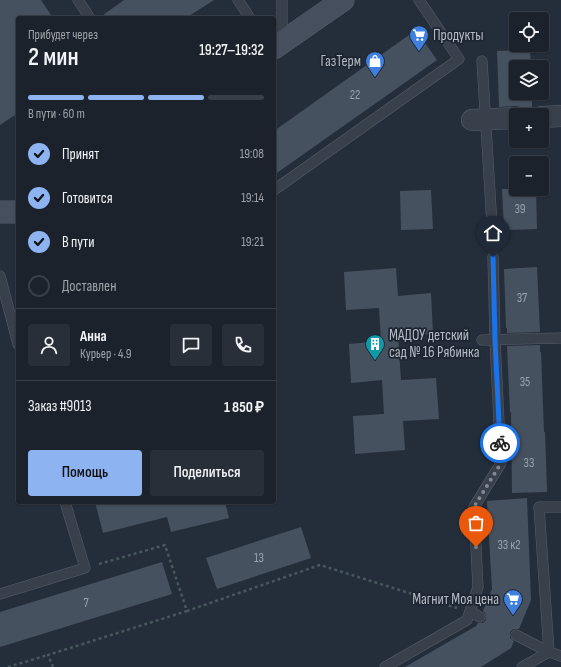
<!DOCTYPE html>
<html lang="ru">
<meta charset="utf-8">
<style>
body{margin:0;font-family:"Sofia Sans Condensed",sans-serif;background:#282f38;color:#f1f3f6;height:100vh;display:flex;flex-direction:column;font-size:15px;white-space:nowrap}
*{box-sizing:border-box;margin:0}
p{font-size:13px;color:#a0a4a9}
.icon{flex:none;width:22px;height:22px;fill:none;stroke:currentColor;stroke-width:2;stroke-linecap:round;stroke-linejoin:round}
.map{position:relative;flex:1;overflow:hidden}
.drawer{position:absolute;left:16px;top:16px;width:260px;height:488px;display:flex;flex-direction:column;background:#1b222c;border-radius:4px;box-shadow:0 1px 3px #0004,0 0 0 1px #393f48}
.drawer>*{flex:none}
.controls{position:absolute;left:509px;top:12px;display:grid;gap:8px}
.controls a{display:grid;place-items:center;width:40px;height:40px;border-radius:4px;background:#1b222c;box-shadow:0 1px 3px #0004,0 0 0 1px #393f48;font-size:20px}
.pin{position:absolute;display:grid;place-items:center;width:34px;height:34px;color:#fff;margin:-41px -17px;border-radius:50% 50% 50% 0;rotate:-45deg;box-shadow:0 0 4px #0007}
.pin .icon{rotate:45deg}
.courier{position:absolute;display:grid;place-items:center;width:40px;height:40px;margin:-20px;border:3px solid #1a73e8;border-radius:50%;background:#fff;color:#222;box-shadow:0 1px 5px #0007}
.overview em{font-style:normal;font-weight:600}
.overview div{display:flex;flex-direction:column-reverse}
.overview{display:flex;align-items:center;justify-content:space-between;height:68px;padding:0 12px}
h1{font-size:26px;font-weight:600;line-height:30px}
.bar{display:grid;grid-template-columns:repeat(4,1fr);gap:6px 4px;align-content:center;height:48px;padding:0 12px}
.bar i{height:5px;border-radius:3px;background:#393f48}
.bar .on{background:#8eb3f1}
.bar p{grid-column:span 4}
.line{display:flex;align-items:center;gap:10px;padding:0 12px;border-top:1px solid #393f48}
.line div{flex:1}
.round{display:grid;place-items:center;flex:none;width:42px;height:42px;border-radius:4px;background:#282f38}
ol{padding:0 12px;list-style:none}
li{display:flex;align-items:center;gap:12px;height:44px}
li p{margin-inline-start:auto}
li .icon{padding:4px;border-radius:50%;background:#8eb3f1;color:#111;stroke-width:4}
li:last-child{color:#a0a4a9}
li i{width:22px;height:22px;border:2px solid #393f48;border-radius:50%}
.cta{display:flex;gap:8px;margin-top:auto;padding:8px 12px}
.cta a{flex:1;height:46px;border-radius:4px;background:#8eb3f1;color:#111;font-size:16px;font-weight:600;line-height:46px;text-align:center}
.cta a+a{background:#282f38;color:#f1f3f6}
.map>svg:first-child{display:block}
</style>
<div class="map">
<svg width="561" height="667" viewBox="0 0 561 667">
<rect width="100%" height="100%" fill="#242e3b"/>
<path fill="#46515f" d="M 0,0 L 41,0 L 53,18 L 18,18 L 18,113 L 0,125 Z
M 124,0 L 214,0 L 186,18 L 99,18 Z
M 416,30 L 437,60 L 274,175 L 274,131 Z
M 530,50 L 531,67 L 516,67 L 516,93 L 532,93 L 532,109 L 524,109 L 521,107 L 515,106 L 499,107 L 497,51 Z
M 502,189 L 536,189 L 537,229 L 504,230 Z
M 431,190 L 433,229 L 401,230 L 400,191 Z
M 537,267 L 540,332 L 507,333 L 507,328 L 506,328 L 504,269 Z
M 396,268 L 398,296 L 431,293 L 433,334 L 398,336 L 401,380 L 436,378 L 439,419 L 403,421 L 405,450 L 355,454 L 353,416 L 384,414 L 382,380 L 351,383 L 349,344 L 381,341 L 379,308 L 346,310 L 344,272 Z
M 540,345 L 540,352 L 541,352 L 544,432 L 545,432 L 547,492 L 512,493 L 511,412 L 510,412 L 507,346 Z
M 527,498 L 531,600 L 519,629 L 513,629 L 510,632 L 510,638 L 514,641 L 511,648 L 481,667 L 405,667 L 476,626 L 478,623 L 483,623 L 486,620 L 486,616 L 485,613 L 483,611 L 492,589 L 487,501 Z
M 95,502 L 225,502 L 229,518 L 171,532 L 167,517 L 103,533 Z
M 301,527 L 311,558 L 217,589 L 206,558 Z
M 162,562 L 172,594 L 0,647 L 0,612 Z"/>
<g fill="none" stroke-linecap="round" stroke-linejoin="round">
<defs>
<path id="lane" d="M 78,0 L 90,18
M 238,0 L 250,18
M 282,0 L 282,42
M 482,61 L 493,242
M 274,190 L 459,59 L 419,0
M 0,276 L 18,344
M 482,340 L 561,338
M 0,594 L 85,568 L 65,502
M 470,612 L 480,617
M 516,635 L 549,652 L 561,656
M 385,667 L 467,620 L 478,587 L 474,507 L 501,463 L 495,340 L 493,257
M 522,667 L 549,652 L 539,507 L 561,507"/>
<path id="street" d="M 542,117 L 561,116
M 472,120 L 516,118"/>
<path id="secondary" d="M 274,48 L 343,0
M 0,212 L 18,212"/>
</defs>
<use href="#lane" stroke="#565e69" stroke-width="11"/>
<use href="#street" stroke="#565e69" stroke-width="22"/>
<use href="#secondary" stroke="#565e69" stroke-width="23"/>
<path stroke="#46585b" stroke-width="2.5" stroke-dasharray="3 3" stroke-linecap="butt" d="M 99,564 L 165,545 L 187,611 L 320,565 L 457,608
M 8,667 L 48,655
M 53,667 L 48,655 L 187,611"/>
<use href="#lane" stroke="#38404b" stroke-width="10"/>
<use href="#street" stroke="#38404b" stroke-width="21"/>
<use href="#secondary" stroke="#464f5e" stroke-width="22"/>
</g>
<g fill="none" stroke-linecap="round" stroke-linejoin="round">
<path stroke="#818a96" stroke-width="4" stroke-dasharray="0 7.2" d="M 476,547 L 474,507 L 501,463 L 500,443"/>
<path stroke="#1a73e8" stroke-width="5" d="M 493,257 L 495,340 L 500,443"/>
</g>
<defs>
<symbol id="supermarket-pin" viewBox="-11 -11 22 30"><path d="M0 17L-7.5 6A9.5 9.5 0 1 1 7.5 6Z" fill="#3f7fe0" stroke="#1d2530"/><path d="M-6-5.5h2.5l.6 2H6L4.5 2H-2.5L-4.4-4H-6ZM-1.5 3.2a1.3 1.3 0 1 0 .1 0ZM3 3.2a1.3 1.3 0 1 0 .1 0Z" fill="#fff"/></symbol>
<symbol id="shop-pin" viewBox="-11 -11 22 30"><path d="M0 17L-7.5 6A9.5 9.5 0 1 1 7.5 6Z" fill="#3f7fe0" stroke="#1d2530"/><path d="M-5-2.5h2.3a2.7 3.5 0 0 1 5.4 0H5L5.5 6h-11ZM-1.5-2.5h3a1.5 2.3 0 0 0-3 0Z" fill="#fff"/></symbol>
<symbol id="building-pin" viewBox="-11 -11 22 30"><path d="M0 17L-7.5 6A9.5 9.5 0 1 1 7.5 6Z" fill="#0f9aa8" stroke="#1d2530"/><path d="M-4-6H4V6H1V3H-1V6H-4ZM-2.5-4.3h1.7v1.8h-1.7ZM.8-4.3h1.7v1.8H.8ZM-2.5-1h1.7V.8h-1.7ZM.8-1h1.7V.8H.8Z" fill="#fff"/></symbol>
</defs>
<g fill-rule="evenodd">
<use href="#supermarket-pin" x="408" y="24" width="22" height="30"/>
<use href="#shop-pin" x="364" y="50" width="22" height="30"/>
<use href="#building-pin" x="364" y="333" width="22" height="30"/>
<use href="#supermarket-pin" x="502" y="588" width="22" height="30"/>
</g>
<g text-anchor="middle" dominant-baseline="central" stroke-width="3.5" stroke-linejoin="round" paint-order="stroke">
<g font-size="13" fill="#98a0ad">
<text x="355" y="95">22</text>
<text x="520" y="209">39</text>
<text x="522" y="298">37</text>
<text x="525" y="382">35</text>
<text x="529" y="463">33</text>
<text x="509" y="545">33 к2</text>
<text x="259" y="558">13</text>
<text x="86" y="603">7</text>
</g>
<g font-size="15" fill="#b3bbc7" stroke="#1d2530" text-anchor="start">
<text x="433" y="35">Продукты</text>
<text x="361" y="61" text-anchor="end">ГазТерм</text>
<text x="389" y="335">МАДОУ детский<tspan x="389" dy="17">сад № 16 Рябинка</tspan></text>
<text x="499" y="599" text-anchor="end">Магнит Моя цена</text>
</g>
</g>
</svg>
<div class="controls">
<a><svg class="icon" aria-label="locate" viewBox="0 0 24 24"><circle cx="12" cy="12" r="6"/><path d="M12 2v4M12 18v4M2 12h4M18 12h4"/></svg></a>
<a><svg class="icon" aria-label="layers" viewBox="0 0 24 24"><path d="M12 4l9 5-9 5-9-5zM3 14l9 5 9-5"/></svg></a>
<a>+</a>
<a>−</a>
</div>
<div class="pin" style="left:476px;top:547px;background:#ea580c"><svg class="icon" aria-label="bag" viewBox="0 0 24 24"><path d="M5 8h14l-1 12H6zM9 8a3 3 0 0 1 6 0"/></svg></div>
<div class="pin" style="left:493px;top:257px;background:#1f2937"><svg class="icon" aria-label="home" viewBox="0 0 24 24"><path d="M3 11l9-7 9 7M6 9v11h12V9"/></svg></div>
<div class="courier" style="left:500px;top:443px"><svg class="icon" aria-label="bike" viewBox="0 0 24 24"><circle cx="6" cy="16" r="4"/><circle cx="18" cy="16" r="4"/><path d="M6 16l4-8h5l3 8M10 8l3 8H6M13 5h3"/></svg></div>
<section class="drawer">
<div class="overview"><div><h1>2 мин</h1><p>Прибудет через</p></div><em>19:27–19:32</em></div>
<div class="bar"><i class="on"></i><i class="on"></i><i class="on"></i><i></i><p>В пути · 60 m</p></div>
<ol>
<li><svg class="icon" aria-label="check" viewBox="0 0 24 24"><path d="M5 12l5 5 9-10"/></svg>Принят<p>19:08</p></li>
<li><svg class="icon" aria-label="check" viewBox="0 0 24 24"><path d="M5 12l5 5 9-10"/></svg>Готовится<p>19:14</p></li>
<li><svg class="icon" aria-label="check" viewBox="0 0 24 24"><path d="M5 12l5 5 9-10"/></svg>В пути<p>19:21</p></li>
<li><i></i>Доставлен</li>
</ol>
<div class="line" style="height:72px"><a class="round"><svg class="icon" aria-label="person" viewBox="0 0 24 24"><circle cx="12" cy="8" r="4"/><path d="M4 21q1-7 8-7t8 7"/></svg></a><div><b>Анна</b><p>Курьер · 4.9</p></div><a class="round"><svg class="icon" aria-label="chat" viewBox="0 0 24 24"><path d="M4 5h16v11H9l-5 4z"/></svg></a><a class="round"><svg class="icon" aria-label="phone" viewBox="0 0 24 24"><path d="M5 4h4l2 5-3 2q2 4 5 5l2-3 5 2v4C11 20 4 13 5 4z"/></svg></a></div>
<div class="line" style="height:52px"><div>Заказ #9013</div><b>1 850 ₽</b></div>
<div class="cta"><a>Помощь</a><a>Поделиться</a></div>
</section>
</div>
